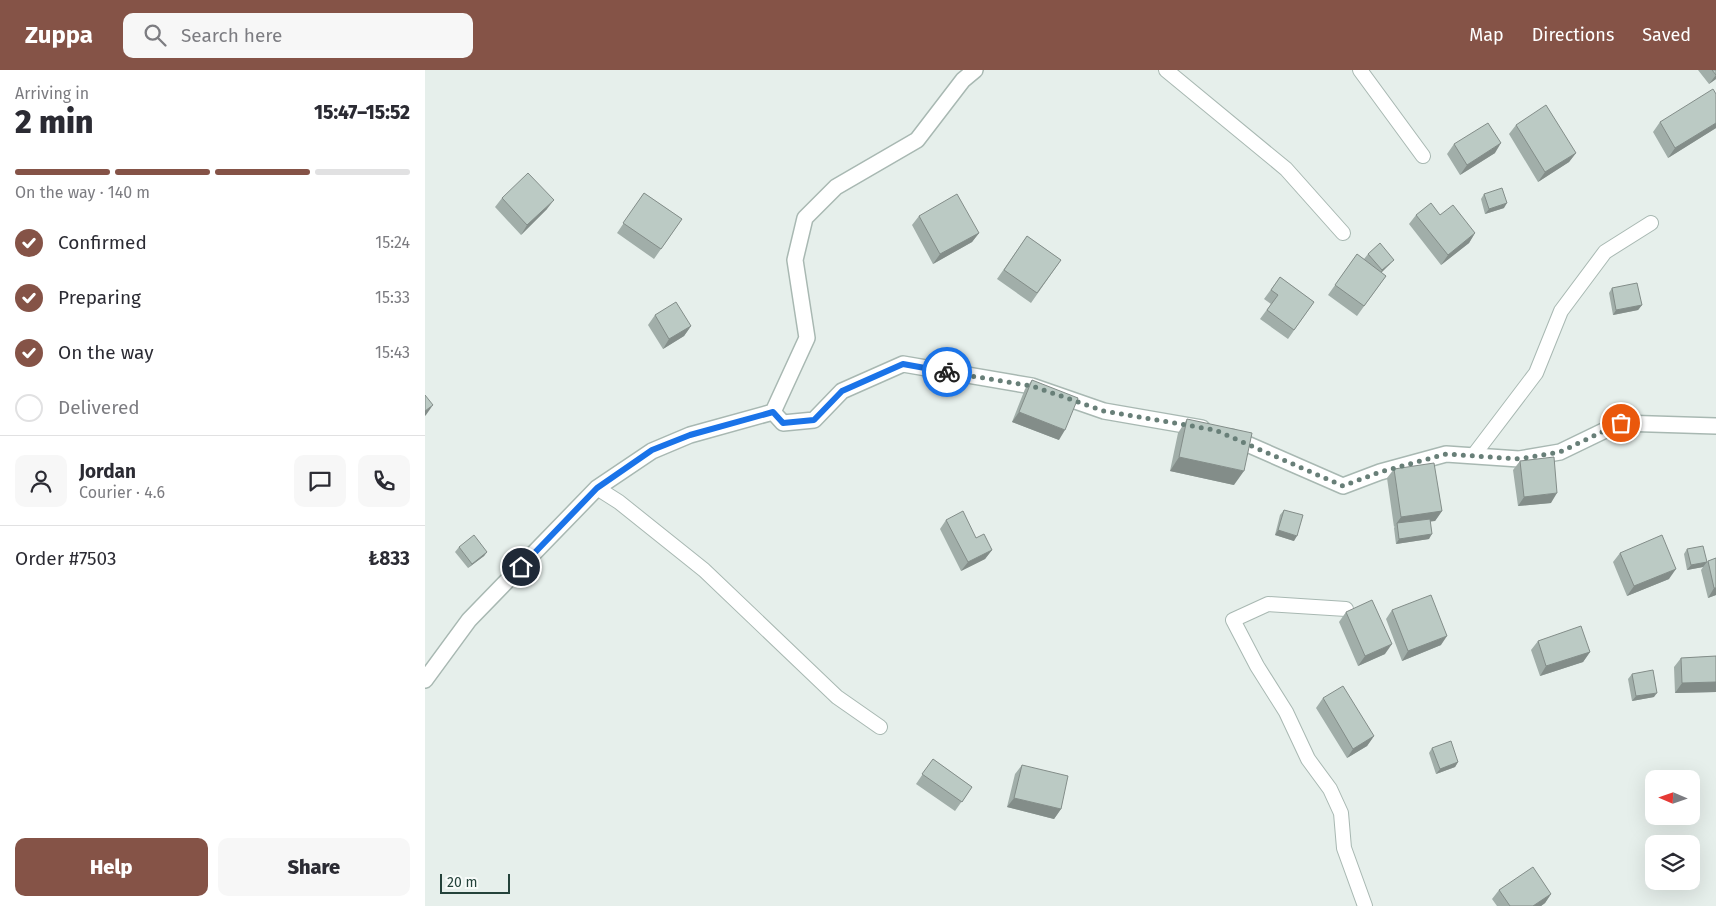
<!DOCTYPE html>
<meta charset="utf-8">
<style>
body{margin:0;font-family:"Fira Sans",sans-serif;background:#f7f7f7;color:#2b2b33;height:100vh;display:flex;flex-direction:column;font-size:19px;white-space:nowrap}
*{box-sizing:border-box;margin:0}
p{font-size:16px;color:#7c7c81}
.icon{flex:none;width:28px;height:28px;fill:none;stroke:currentColor;stroke-width:2;stroke-linecap:round;stroke-linejoin:round}
.map{position:relative;flex:1;overflow:hidden}
.drawer{display:flex;flex-direction:column;background:#fff;width:425px}
.drawer>*{flex:none}
.needle{width:32px;rotate:272deg}
.fabs{position:absolute;left:1220px;top:700px;display:grid;gap:10px}
.fabs a{display:grid;place-items:center;width:55px;height:55px;border-radius:10px;background:#fff;box-shadow:0 5px 20px #0002;font-size:25px}
.scale{position:absolute;left:15px;bottom:12px;width:70px;box-sizing:border-box;padding-left:5px;border:2px solid #24423a;border-top:0;font-size:14px;line-height:18px;white-space:nowrap;color:#24423a;-webkit-text-stroke:4px #f7fbf9;paint-order:stroke}
.pin{position:absolute;display:grid;place-items:center;width:42px;height:42px;color:#fff;margin:-21px;border:2px solid #fff;border-radius:50%;box-shadow:0 1px 5px #0007}
.courier{position:absolute;display:grid;place-items:center;width:50px;height:50px;margin:-25px;border:4px solid #1a73e8;border-radius:50%;background:#fff;color:#222;box-shadow:0 1px 6px #0007}
.head em{font-style:normal;font-weight:800}
.head div{display:flex;flex-direction:column-reverse}
.head{display:flex;align-items:center;justify-content:space-between;height:85px;padding:0 15px}
h1{font-size:32px;font-weight:800;line-height:38px}
.bar{display:grid;grid-template-columns:repeat(4,1fr);gap:8px 5px;align-content:center;height:60px;padding:0 15px}
.bar i{height:6px;border-radius:4px;background:#e1e1e2}
.bar .current{background:#855347}
.bar p{grid-column:span 4}
.line{display:flex;align-items:center;gap:12px;padding:0 15px;border-top:1px solid #e1e1e2}
.line div{flex:1}
.round{display:grid;place-items:center;flex:none;width:52px;height:52px;border-radius:10px;background:#f7f7f7}
ol{padding:0 15px;list-style:none}
li{display:flex;align-items:center;gap:15px;height:55px}
li p{margin-inline-start:auto}
li .icon{padding:5px;border-radius:50%;background:#855347;color:#fff;stroke-width:4}
li:last-child{color:#7c7c81}
li i{width:28px;height:28px;border:2px solid #e1e1e2;border-radius:50%}
.cta{display:flex;gap:10px;margin-top:auto;padding:10px 15px}
.cta a{flex:1;height:58px;border-radius:10px;background:#855347;color:#fff;font-size:20px;font-weight:800;line-height:58px;text-align:center}
.cta a+a{background:#f7f7f7;color:#2b2b33}
header{display:flex;align-items:center;gap:30px;box-sizing:border-box;height:70px;padding:0 25px;background:#855347;color:#fff}
header strong{font-size:24px}
nav{display:flex;gap:28px;margin-inline-start:auto;font-size:18px}
.search{width:350px;height:45px;background:#f7f7f7;display:flex;align-items:center;gap:12px;box-sizing:border-box;padding:0 18px;border-radius:10px;color:#7c7c81;font-size:19px}
main{display:flex;flex:1;min-height:0}
.map>svg:first-child{display:block}
</style>
<header>
<strong>Zuppa</strong>
<div class="search"><svg class="icon" aria-label="search" viewBox="0 0 24 24"><circle cx="10" cy="10" r="6"/><path d="M15 15l6 6"/></svg>Search here</div>
<nav><a>Map</a><a>Directions</a><a>Saved</a></nav>
</header>
<main>
<section class="drawer">
<div class="head"><div><h1>2 min</h1><p>Arriving in</p></div><em>15:47–15:52</em></div>
<div class="bar"><i class="current"></i><i class="current"></i><i class="current"></i><i></i><p>On the way · 140 m</p></div>
<ol>
<li><svg class="icon" aria-label="check" viewBox="0 0 24 24"><path d="M5 12l5 5 9-10"/></svg>Confirmed<p>15:24</p></li>
<li><svg class="icon" aria-label="check" viewBox="0 0 24 24"><path d="M5 12l5 5 9-10"/></svg>Preparing<p>15:33</p></li>
<li><svg class="icon" aria-label="check" viewBox="0 0 24 24"><path d="M5 12l5 5 9-10"/></svg>On the way<p>15:43</p></li>
<li><i></i>Delivered</li>
</ol>
<div class="line" style="height:90px"><a class="round"><svg class="icon" aria-label="person" viewBox="0 0 24 24"><circle cx="12" cy="8" r="4"/><path d="M4 21q1-7 8-7t8 7"/></svg></a><div><b>Jordan</b><p>Courier · 4.6</p></div><a class="round"><svg class="icon" aria-label="chat" viewBox="0 0 24 24"><path d="M4 5h16v11H9l-5 4z"/></svg></a><a class="round"><svg class="icon" aria-label="phone" viewBox="0 0 24 24"><path d="M5 4h4l2 5-3 2q2 4 5 5l2-3 5 2v4C11 20 4 13 5 4z"/></svg></a></div>
<div class="line" style="height:65px"><div>Order #7503</div><b>₺833</b></div>
<div class="cta"><a>Help</a><a>Share</a></div>
</section>
<div class="map">
<svg width="1291" height="836" viewBox="0 0 1291 836">
<rect width="100%" height="100%" fill="#e6efeb"/>
<g fill="none" stroke-linecap="round" stroke-linejoin="round">
<defs>
<path id="service" d="M 741,0 L 861,99 L 918,163
M 935,0 L 998,86
M 1048,386 L 1111,303 L 1136,241 L 1180,182 L 1226,153
M 172,418 L 194,432 L 279,500 L 412,627 L 455,657
M 921,539 L 843,534 L 808,550 L 832,596 L 861,642 L 883,689 L 905,719 L 916,743 L 919,778 L 940,836"/>
<path id="minor" d="M 348,342 L 358,353 L 389,350 L 417,321 L 478,294 L 607,316 L 679,341 L 777,358
M 806,367 L 918,416 L 955,402 L 1021,384 L 1094,389 L 1135,382 L 1195,353 L 1291,356
M 0,610 L 44,550 L 172,418 L 227,381 L 265,365 L 348,342 L 382,268 L 370,190 L 380,148 L 411,117 L 492,70 L 538,10 L 550,0"/>
</defs>
<use href="#service" stroke="#a8b8b2" stroke-width="16"/>
<use href="#minor" stroke="#a8b8b2" stroke-width="18"/>
<use href="#service" stroke="#fff" stroke-width="14"/>
<use href="#minor" stroke="#fff" stroke-width="15"/>
</g>
<path fill="#a1aea9" d="M 1273,0 L 1291,0 L 1291,9 L 1284,14 Z
M 1291,24 L 1291,58 L 1243,88 L 1228,62 L 1235,52 Z
M 1091,55 L 1151,83 L 1144,92 L 1113,112 L 1084,64 Z
M 1029,74 L 1070,83 L 1035,105 L 1022,84 Z
M 219,123 L 257,149 L 229,189 L 192,163 Z
M 1059,124 L 1079,138 L 1060,144 L 1056,129 Z
M 77,128 L 122,139 L 96,165 L 70,137 Z
M 991,145 L 1015,145 L 1050,163 L 1044,173 L 1016,195 L 984,154 Z
M 494,146 L 554,163 L 547,172 L 508,194 L 487,155 Z
M 602,166 L 636,190 L 606,233 L 572,209 Z
M 932,184 L 943,192 L 939,189 L 943,184 L 965,194 L 956,202 L 961,206 L 932,246 L 903,225 Z
M 855,207 L 889,232 L 863,269 L 835,249 L 846,234 L 839,229 Z
M 1187,218 L 1217,235 L 1213,240 L 1188,245 L 1184,223 Z
M 230,245 L 266,256 L 259,266 L 238,279 L 223,255 Z
M 607,310 L 634,370 L 587,352 L 600,319 Z
M 762,349 L 809,415 L 745,401 L 753,363 Z
M 1095,391 L 1126,433 L 1093,436 L 1088,400 Z
M 969,399 L 1017,441 L 1010,451 L 1005,451 L 1004,469 L 971,474 L 969,458 L 970,456 L 969,457 L 962,408 Z
M 859,440 L 869,471 L 850,465 L 855,445 Z
M 521,450 L 551,468 L 567,480 L 560,489 L 536,501 L 515,459 Z
M 34,477 L 62,482 L 59,486 L 43,498 L 30,482 Z
M 1262,479 L 1282,492 L 1283,491 L 1291,488 L 1291,525 L 1283,528 L 1276,500 L 1278,497 L 1262,500 L 1259,484 Z
M 1195,483 L 1244,509 L 1202,526 L 1188,492 Z
M 967,540 L 1016,575 L 977,591 L 961,549 Z
M 921,542 L 960,584 L 933,596 L 914,552 Z
M 1113,571 L 1165,582 L 1158,592 L 1115,606 L 1106,580 Z
M 1291,586 L 1291,622 L 1250,623 L 1249,597 L 1256,588 Z
M 1207,604 L 1229,627 L 1207,631 L 1203,609 Z
M 898,628 L 949,666 L 942,676 L 922,688 L 891,638 Z
M 1007,678 L 1033,692 L 1030,697 L 1011,704 L 1004,683 Z
M 508,689 L 547,717 L 530,741 L 491,714 Z
M 597,695 L 636,739 L 629,749 L 582,737 L 590,704 Z
M 1074,820 L 1126,824 L 1120,833 L 1116,836 L 1072,836 L 1067,829 Z"/>
<path fill="#838d89" d="M 1291,4 L 1291,9 L 1284,14 L 1291,5 Z
M 1291,53 L 1291,58 L 1243,88 L 1250,78 Z
M 1076,73 L 1070,83 L 1035,105 L 1042,95 Z
M 1151,83 L 1144,92 L 1113,112 L 1120,102 Z
M 129,130 L 122,139 L 96,165 L 102,155 Z
M 1082,133 L 1079,138 L 1060,144 L 1064,139 Z
M 554,163 L 547,172 L 508,194 L 515,184 Z
M 1050,163 L 1044,173 L 1016,195 L 1023,185 Z
M 969,190 L 954,205 L 957,200 Z
M 1217,235 L 1213,240 L 1188,245 L 1191,240 Z
M 266,256 L 259,266 L 238,279 L 244,269 Z
M 8,335 L 1,345 L 0,346 L 0,341 Z
M 594,342 L 640,360 L 634,370 L 587,352 Z
M 754,387 L 819,401 L 809,415 L 745,401 Z
M 1132,423 L 1126,433 L 1093,436 L 1099,427 Z
M 1017,441 L 1010,451 L 972,456 L 972,453 L 969,457 L 976,447 Z
M 853,460 L 872,466 L 869,471 L 850,465 Z
M 1007,464 L 1004,469 L 971,474 L 974,469 Z
M 567,480 L 560,489 L 536,501 L 543,492 Z
M 62,482 L 59,486 L 43,498 L 47,494 Z
M 1282,492 L 1278,497 L 1262,500 L 1266,495 Z
M 1251,499 L 1244,509 L 1202,526 L 1209,516 Z
M 1289,518 L 1291,518 L 1291,525 L 1283,528 Z
M 1022,566 L 1016,575 L 977,591 L 983,581 Z
M 967,574 L 960,584 L 933,596 L 940,586 Z
M 1165,582 L 1158,592 L 1115,606 L 1121,596 Z
M 1291,612 L 1291,622 L 1250,623 L 1257,613 Z
M 1232,623 L 1229,627 L 1207,631 L 1211,626 Z
M 949,666 L 942,676 L 922,688 L 928,679 Z
M 1033,692 L 1030,697 L 1011,704 L 1015,699 Z
M 589,728 L 636,739 L 629,749 L 582,737 Z
M 1126,824 L 1120,833 L 1116,836 L 1108,836 Z"/>
<path fill="#bbcac4" stroke="#838d89" d="M 1287,0 L 1291,0 L 1291,5 Z
M 1288,19 L 1291,24 L 1291,53 L 1250,78 L 1235,52 Z
M 1121,35 L 1151,83 L 1120,102 L 1091,55 Z
M 1063,53 L 1076,73 L 1042,95 L 1029,74 Z
M 103,103 L 129,130 L 102,155 L 77,128 Z
M 1077,118 L 1082,133 L 1064,139 L 1059,124 Z
M 219,123 L 257,149 L 236,179 L 198,153 Z
M 532,124 L 554,163 L 515,184 L 494,146 Z
M 1006,133 L 1015,145 L 1028,135 L 1050,163 L 1023,185 L 991,145 Z
M 602,166 L 636,190 L 612,223 L 579,200 Z
M 955,173 L 969,190 L 957,200 L 943,184 Z
M 932,184 L 961,206 L 939,236 L 910,215 Z
M 855,207 L 889,232 L 869,260 L 842,240 L 853,225 L 846,220 Z
M 1212,213 L 1217,235 L 1191,240 L 1187,218 Z
M 251,232 L 266,256 L 244,269 L 230,245 Z
M 607,310 L 653,328 L 640,360 L 594,342 Z
M 0,325 L 8,335 L 0,341 Z
M 762,349 L 827,363 L 819,401 L 754,387 Z
M 1129,387 L 1132,423 L 1099,427 L 1095,391 Z
M 1009,393 L 1017,441 L 976,447 L 969,399 Z
M 859,440 L 878,445 L 872,466 L 853,460 Z
M 538,441 L 551,468 L 559,464 L 567,480 L 543,492 L 521,450 Z
M 1005,449 L 1007,464 L 974,469 L 972,453 Z
M 49,465 L 62,482 L 47,494 L 34,477 Z
M 1237,465 L 1251,499 L 1209,516 L 1195,483 Z
M 1278,476 L 1282,492 L 1266,495 L 1262,479 Z
M 1291,488 L 1291,518 L 1289,518 L 1283,491 Z
M 1006,525 L 1022,566 L 983,581 L 967,540 Z
M 947,530 L 967,574 L 940,586 L 921,542 Z
M 1156,556 L 1165,582 L 1121,596 L 1113,571 Z
M 1291,586 L 1291,612 L 1257,613 L 1256,588 Z
M 1228,600 L 1232,623 L 1211,626 L 1207,604 Z
M 918,616 L 949,666 L 928,679 L 898,628 Z
M 1026,671 L 1033,692 L 1015,699 L 1007,678 Z
M 508,689 L 547,717 L 537,732 L 497,704 Z
M 597,695 L 643,706 L 636,739 L 589,728 Z
M 1108,797 L 1126,824 L 1108,836 L 1085,836 L 1074,820 Z"/>
<g fill="none" stroke-linecap="round" stroke-linejoin="round">
<path stroke="#687f78" stroke-width="5" stroke-dasharray="0 9" d="M 522,302 L 607,316 L 679,341 L 790,360 L 918,416 L 955,402 L 1021,384 L 1094,389 L 1135,382 L 1196,353"/>
<path stroke="#1a73e8" stroke-width="6" d="M 96,497 L 172,418 L 227,380 L 265,365 L 348,342 L 358,353 L 389,350 L 417,321 L 478,294 L 522,302"/>
</g>
</svg>
<div class="fabs">
<a><svg class="needle" viewBox="-14 -14 28 28"><path d="M0-13l5 13h-10z" fill="#e53935"/><path d="M0 13l5-13h-10z" fill="#7c7c81"/></svg></a>
<a><svg class="icon" aria-label="layers" viewBox="0 0 24 24"><path d="M12 4l9 5-9 5-9-5zM3 14l9 5 9-5"/></svg></a>
</div>
<div class="scale">20 m</div>
<div class="pin" style="left:1196px;top:353px;background:#ea580c"><svg class="icon" aria-label="bag" viewBox="0 0 24 24"><path d="M5 8h14l-1 12H6zM9 8a3 3 0 0 1 6 0"/></svg></div>
<div class="pin" style="left:96px;top:497px;background:#1f2937"><svg class="icon" aria-label="home" viewBox="0 0 24 24"><path d="M3 11l9-7 9 7M6 9v11h12V9"/></svg></div>
<div class="courier" style="left:522px;top:302px"><svg class="icon" aria-label="bike" viewBox="0 0 24 24"><circle cx="6" cy="16" r="4"/><circle cx="18" cy="16" r="4"/><path d="M6 16l4-8h5l3 8M10 8l3 8H6M13 5h3"/></svg></div>
</div>
</main>
